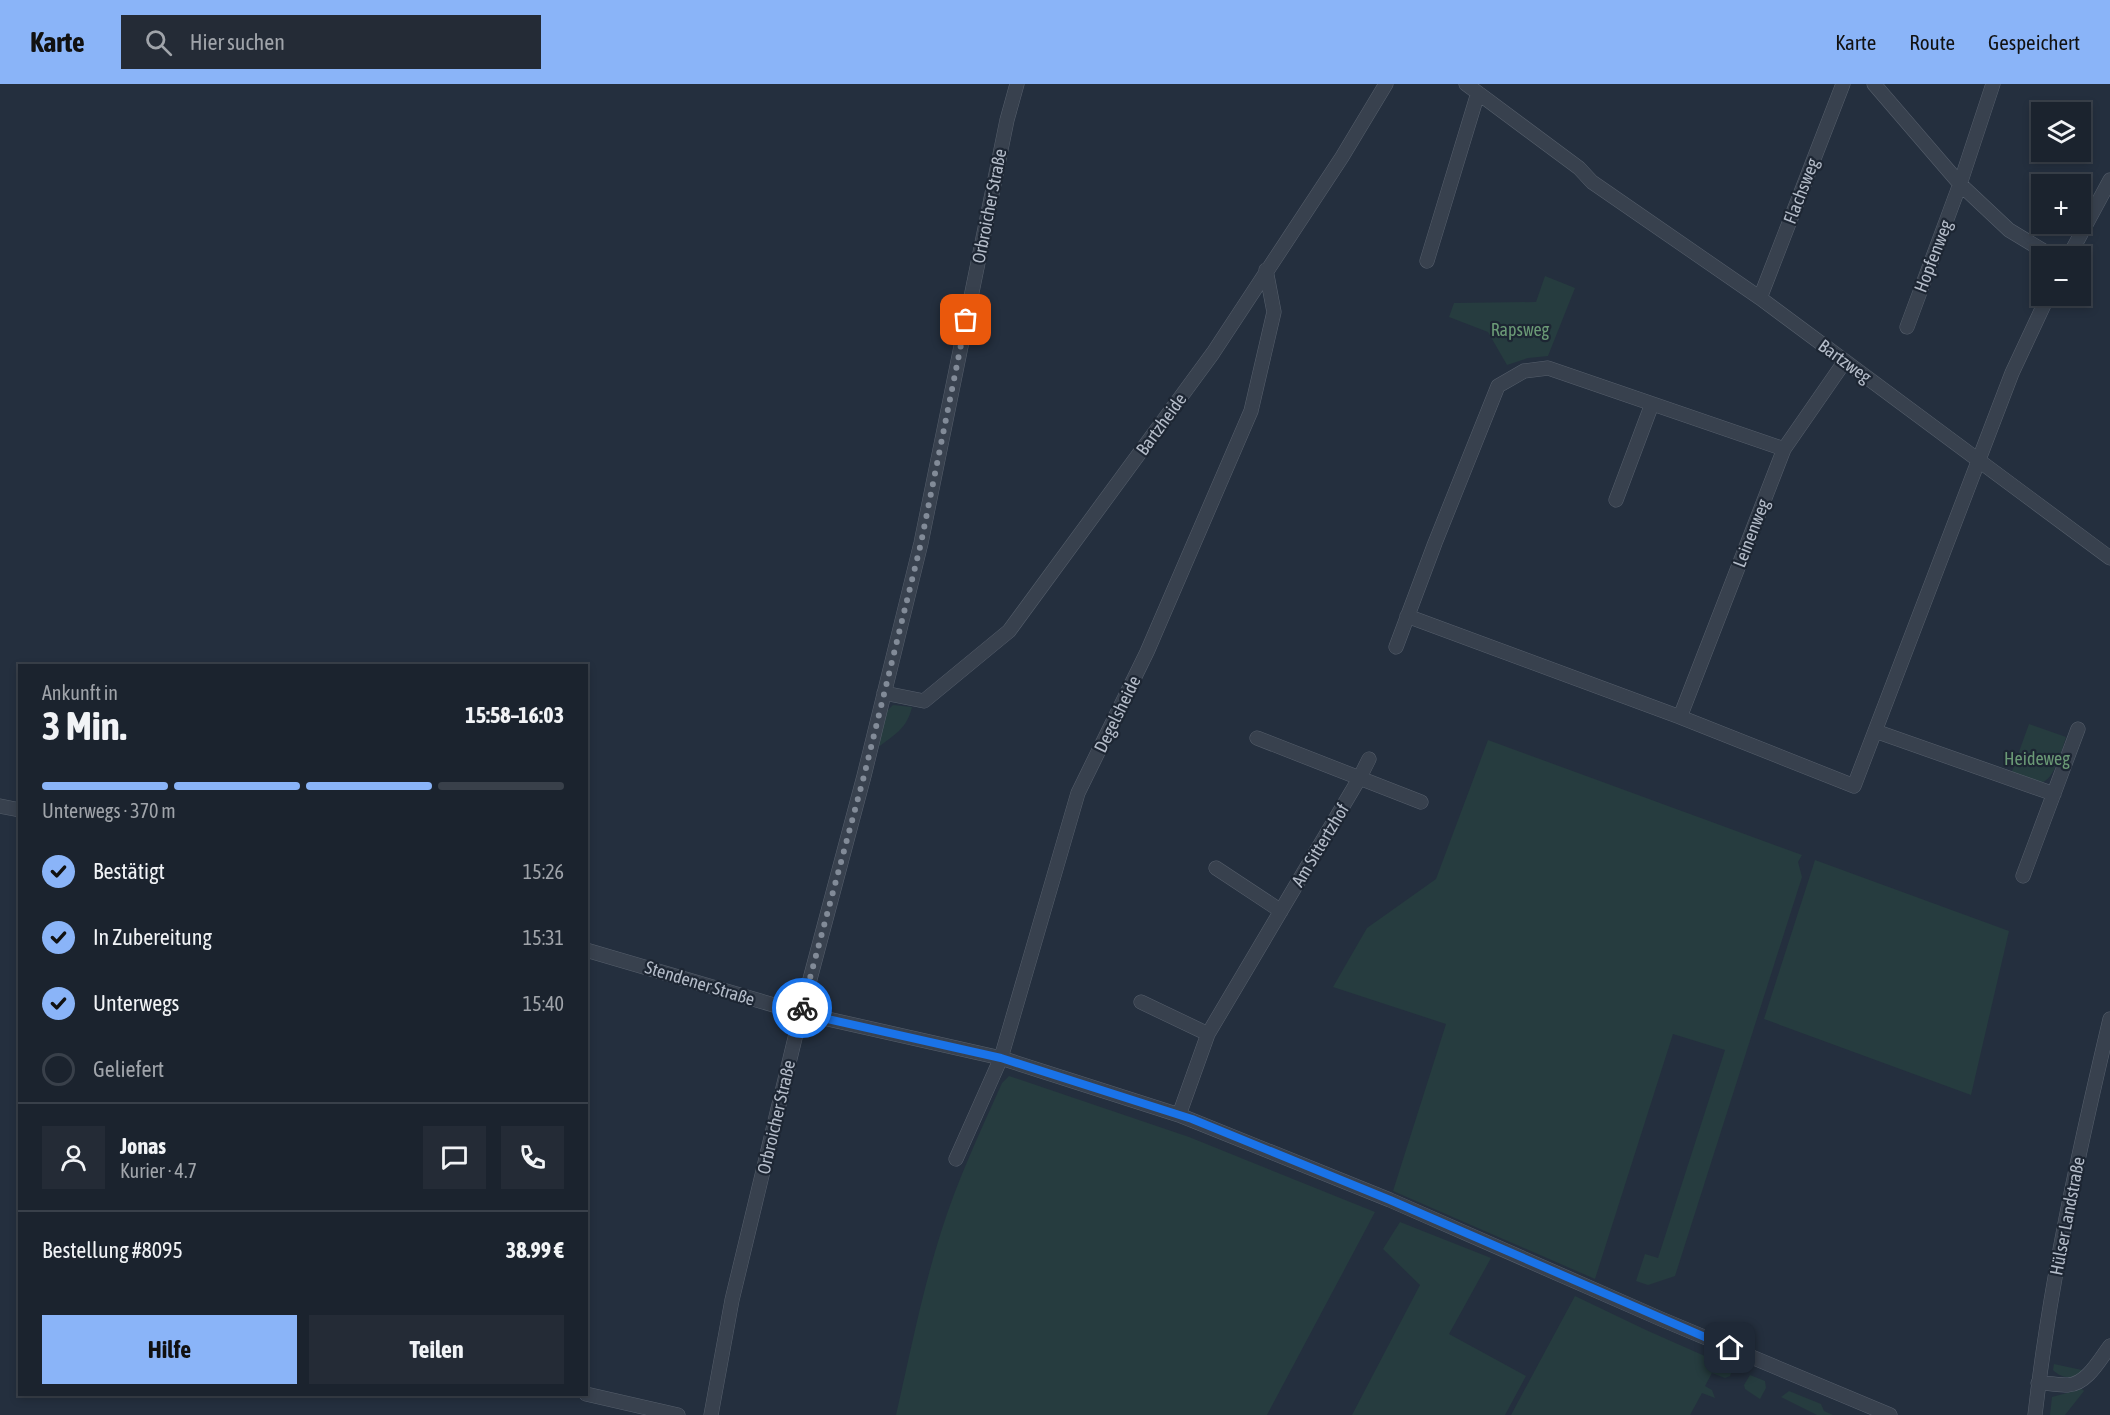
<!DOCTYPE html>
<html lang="de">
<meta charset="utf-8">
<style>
body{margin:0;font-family:"Asap Condensed",sans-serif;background:#242b36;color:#f1f3f6;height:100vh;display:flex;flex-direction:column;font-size:22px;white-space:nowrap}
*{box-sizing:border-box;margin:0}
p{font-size:20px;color:#a0a4aa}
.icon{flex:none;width:33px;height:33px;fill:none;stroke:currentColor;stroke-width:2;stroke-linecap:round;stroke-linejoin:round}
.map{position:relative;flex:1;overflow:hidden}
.sheet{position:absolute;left:18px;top:580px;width:570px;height:732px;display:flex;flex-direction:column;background:#1b232e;border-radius:0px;box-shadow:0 3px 9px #0003,0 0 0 2px #39404a}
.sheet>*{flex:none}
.controls{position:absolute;left:2031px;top:18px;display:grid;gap:12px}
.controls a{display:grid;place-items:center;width:60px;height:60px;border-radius:0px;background:#1b232e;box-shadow:0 3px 9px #0003,0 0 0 2px #39404a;font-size:30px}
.pin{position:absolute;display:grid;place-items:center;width:51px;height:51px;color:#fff;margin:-26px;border-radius:12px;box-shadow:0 3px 9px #0006}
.courier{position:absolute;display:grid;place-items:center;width:60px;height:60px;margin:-30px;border:4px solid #1a73e8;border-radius:50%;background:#fff;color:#222;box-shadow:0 2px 8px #0007}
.overview em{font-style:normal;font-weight:700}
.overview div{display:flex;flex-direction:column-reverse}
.overview{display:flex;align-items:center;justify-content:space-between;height:102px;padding:0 24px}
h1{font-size:39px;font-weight:700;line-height:45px}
.bar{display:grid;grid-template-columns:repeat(4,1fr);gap:9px 6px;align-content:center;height:72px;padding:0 24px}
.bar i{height:8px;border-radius:4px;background:#39404a}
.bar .current{background:#8ab4f8}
.bar p{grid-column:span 4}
.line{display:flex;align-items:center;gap:15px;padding:0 24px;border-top:2px solid #39404a}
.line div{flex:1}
.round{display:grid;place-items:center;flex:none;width:63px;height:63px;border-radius:0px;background:#242b36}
ol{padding:0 24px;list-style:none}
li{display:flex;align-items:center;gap:18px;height:66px}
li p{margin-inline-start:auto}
li .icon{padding:6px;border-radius:50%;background:#8ab4f8;color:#111;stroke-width:4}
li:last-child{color:#a0a4aa}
li i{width:33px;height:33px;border:3px solid #39404a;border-radius:50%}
.primary-button{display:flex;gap:12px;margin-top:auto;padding:12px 24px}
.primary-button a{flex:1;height:69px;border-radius:0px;background:#8ab4f8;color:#111;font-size:24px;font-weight:700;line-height:69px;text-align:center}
.primary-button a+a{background:#242b36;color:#f1f3f6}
header{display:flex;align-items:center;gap:36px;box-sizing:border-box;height:84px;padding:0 30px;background:#8ab4f8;color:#111}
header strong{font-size:28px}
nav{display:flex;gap:33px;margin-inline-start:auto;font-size:21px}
.search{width:420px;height:54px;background:#242b36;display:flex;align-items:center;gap:15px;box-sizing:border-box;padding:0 21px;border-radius:0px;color:#a0a4aa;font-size:22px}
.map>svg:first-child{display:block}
</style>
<header>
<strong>Karte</strong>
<div class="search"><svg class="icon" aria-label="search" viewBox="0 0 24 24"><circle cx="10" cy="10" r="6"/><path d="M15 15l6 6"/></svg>Hier suchen</div>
<nav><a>Karte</a><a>Route</a><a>Gespeichert</a></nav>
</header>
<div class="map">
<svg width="2110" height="1331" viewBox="0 0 2110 1331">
<rect width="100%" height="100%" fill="#242f3e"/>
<path fill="#263c3f" d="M 1545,192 L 1575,204 L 1548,272 L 1528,274 L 1507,281 L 1488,248 L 1449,233 L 1454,219 L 1536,218 Z
M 893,621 L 912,623 C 907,645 894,651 877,664 L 885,629 Z
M 2029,640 L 2066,653 C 2062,665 2054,700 2038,699 C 2029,698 2019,692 2011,690 Z
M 1488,656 L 1802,771 L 1798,778 L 1802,793 L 1675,1192 L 1648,1201 L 1636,1197 L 1645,1170 L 1658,1174 L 1725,966 L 1673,950 L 1595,1195 L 1393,1107 L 1446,940 L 1333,903 L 1367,844 L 1436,795 Z
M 1815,776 L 2009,847 L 1971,1011 L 1764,935 Z
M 1009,992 L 1189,1053 L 1375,1128 L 1267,1331 L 896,1331 C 910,1270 922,1208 941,1148 C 957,1097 980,1048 1002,999 Z
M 1400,1138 L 1491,1174 L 1449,1250 L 1526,1292 L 1505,1331 L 1352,1331 L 1420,1201 L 1383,1165 Z
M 1575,1212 L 1646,1246 L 1716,1277 L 1718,1278 L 1717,1281 L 1726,1285 L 1728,1282 L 1733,1284 L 1730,1292 L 1725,1294 L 1712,1289 L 1705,1302 L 1712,1306 L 1715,1314 L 1702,1309 L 1690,1331 L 1511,1331 Z
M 2054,1280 L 2082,1286 C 2074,1296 2062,1295 2053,1286 Z
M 1750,1291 L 1765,1297 L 1766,1304 L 1760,1315 L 1745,1305 L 1744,1301 Z
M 2082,1305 L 2084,1307 L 2065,1331 L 2050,1331 L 2052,1313 Z
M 1789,1307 L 1821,1320 L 1824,1327 L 1833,1331 L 1817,1331 L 1781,1313 Z"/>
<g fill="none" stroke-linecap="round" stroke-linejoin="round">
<defs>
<path id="street" d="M 1466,0 L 1579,84 L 1592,98 L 1760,214 L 2110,474
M 1874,0 L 1960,100 L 2009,146 L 2052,172
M 2069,172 L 2110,96
M 1427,177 L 1478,9
M 1760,214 L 1843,0
M 1907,243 L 1960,100 L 1993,0
M 1616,416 L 1652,320
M 1407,532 L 1680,633 L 1854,702 L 2012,289 L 2048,212
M 1396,563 L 1435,459 L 1498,302 L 1524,287 L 1548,284 L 1784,365
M 884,609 L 924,617 L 1009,547 L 1213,269 L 1342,73 L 1386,0
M 1680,633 L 1784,365 L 1845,277
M 1875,647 L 2054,710
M 1257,654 L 1421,718
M 0,722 L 20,726
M 1216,784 L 1281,827
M 2023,792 L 2078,645
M 586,866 L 801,929 L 1001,974 L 1179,1031 L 1390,1116 L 1661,1235 L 1890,1331
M 1141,918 L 1208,950
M 1179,1031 L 1208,950 L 1359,695 L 1369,675
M 956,1075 L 1001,974 L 1078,709 L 1147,568 L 1251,327 L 1274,228 L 1266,186
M 2038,1299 C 2048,1299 2058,1301 2068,1301 C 2087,1300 2100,1275 2110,1262
M 586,1310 L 678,1331
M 711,1331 L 732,1216 L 801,929 L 864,692 L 921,459 L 1007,36 L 1017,0
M 2035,1331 C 2050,1197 2079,1066 2110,935"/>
</defs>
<use href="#street" stroke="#565f6c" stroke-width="15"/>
<use href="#street" stroke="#38414e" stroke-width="14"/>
</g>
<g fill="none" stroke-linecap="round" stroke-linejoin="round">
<path stroke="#828b98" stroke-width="6" stroke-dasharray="0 10.8" d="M 802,924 L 864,692 L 921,459 L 966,236"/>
<path stroke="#1a73e8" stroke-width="8" d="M 802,924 L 801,929 L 1001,974 L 1192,1035 L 1390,1116 L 1730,1264"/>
</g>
<g text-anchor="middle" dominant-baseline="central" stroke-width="4.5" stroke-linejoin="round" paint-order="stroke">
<g font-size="18" fill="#b4bcc9" stroke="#1d2633">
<text transform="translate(1801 107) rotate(-69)">Flachsweg</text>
<text transform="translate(989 122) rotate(-79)">Orbroicher Straße</text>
<text transform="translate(1933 172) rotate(-69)">Hopfenweg</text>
<text transform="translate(1845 277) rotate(36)">Bartzweg</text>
<text transform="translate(1161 340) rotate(-54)">Bartzheide</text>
<text transform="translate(1751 449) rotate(-69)">Leinenweg</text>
<text transform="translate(1117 630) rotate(-64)">Degelsheide</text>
<text transform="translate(1320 761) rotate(-59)">Am Sittertzhof</text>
<text transform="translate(700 899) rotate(17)">Stendener Straße</text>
<text transform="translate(776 1033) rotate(-77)">Orbroicher Straße</text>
<text transform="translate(2067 1132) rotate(-79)">Hülser Landstraße</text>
</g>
<g font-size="18" fill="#6b9a76" stroke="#1d2633">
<text x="1520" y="245">Rapsweg</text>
<text x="2037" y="674">Heideweg</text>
</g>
</g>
</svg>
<div class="controls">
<a><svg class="icon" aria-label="layers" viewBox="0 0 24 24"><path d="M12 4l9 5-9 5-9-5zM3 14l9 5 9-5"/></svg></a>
<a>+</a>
<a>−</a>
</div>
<div class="pin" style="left:966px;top:236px;background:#ea580c"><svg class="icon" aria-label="bag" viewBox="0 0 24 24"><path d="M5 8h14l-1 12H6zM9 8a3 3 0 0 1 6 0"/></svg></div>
<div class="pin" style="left:1730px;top:1264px;background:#1f2937"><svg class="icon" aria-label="home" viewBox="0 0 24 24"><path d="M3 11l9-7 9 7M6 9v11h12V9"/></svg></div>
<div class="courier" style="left:802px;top:924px"><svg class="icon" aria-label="bike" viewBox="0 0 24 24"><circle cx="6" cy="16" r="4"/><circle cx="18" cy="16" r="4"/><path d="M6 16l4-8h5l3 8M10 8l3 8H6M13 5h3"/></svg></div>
<section class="sheet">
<div class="overview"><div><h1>3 Min.</h1><p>Ankunft in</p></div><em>15:58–16:03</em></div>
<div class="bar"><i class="current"></i><i class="current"></i><i class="current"></i><i></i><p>Unterwegs · 370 m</p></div>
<ol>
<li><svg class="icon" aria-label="check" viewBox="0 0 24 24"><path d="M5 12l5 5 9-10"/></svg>Bestätigt<p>15:26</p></li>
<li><svg class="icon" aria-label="check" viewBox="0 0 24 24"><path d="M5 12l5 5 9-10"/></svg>In Zubereitung<p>15:31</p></li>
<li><svg class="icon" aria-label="check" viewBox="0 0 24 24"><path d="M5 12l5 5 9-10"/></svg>Unterwegs<p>15:40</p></li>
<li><i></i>Geliefert</li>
</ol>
<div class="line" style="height:108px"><a class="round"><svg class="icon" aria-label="person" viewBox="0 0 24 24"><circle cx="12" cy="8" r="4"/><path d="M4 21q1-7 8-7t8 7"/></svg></a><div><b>Jonas</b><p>Kurier · 4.7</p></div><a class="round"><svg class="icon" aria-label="chat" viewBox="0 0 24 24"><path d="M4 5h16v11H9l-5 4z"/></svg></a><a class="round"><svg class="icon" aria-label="phone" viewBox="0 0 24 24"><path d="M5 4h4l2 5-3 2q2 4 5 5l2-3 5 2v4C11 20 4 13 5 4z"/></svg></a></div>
<div class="line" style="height:78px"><div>Bestellung #8095</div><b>38.99 €</b></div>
<div class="primary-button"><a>Hilfe</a><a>Teilen</a></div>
</section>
</div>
